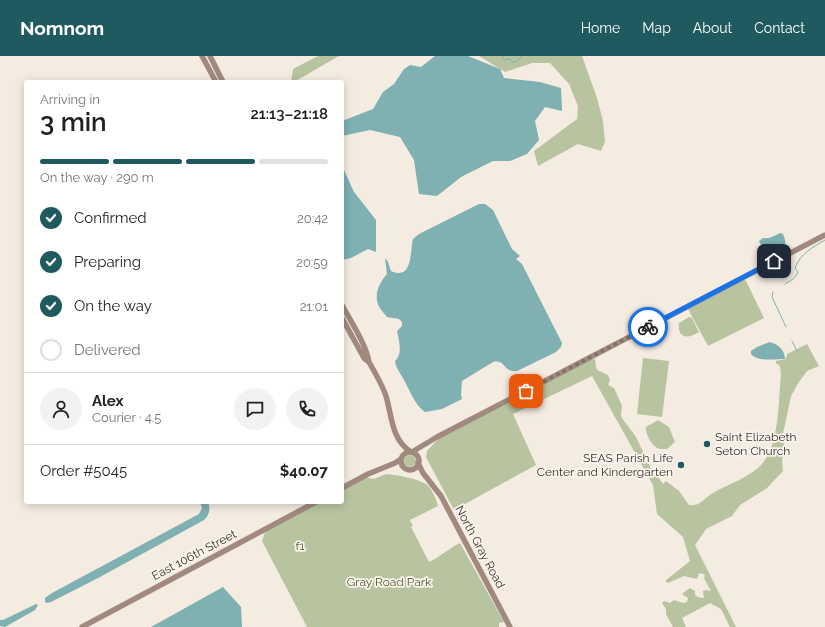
<!DOCTYPE html>
<meta charset="utf-8">
<style>
body{margin:0;font-family:Raleway,sans-serif;background:#f2f2f2;color:#202124;height:100vh;display:flex;flex-direction:column;font-size:15px;white-space:nowrap}
*{box-sizing:border-box;margin:0}
p{font-size:13px;color:#757577}
.icon{flex:none;width:22px;height:22px;fill:none;stroke:currentColor;stroke-width:2;stroke-linecap:round;stroke-linejoin:round}
.map{position:relative;flex:1;overflow:hidden}
.sheet{position:absolute;left:24px;top:24px;width:320px;height:424px;display:flex;flex-direction:column;background:#fff;border-radius:4px;box-shadow:0 2px 10px #0003}
.sheet>*{flex:none}
.pin{position:absolute;display:grid;place-items:center;width:34px;height:34px;color:#fff;margin:-17px;border-radius:8px;box-shadow:0 2px 6px #0006}
.courier{position:absolute;display:grid;place-items:center;width:40px;height:40px;margin:-20px;border:3px solid #1a73e8;border-radius:50%;background:#fff;color:#222;box-shadow:0 1px 5px #0007}
.head em{font-style:normal;font-weight:600}
.head div{display:flex;flex-direction:column-reverse}
.head{display:flex;align-items:center;justify-content:space-between;height:68px;padding:0 16px}
h1{font-size:26px;font-weight:600;line-height:30px}
.bar{display:grid;grid-template-columns:repeat(4,1fr);gap:6px 4px;align-content:center;height:48px;padding:0 16px}
.bar i{height:5px;border-radius:3px;background:#e0e0e0}
.bar .on{background:#1f5a5e}
.bar p{grid-column:span 4}
.line{display:flex;align-items:center;gap:10px;padding:0 16px;border-top:1px solid #e0e0e0}
.line div{flex:1}
.round{display:grid;place-items:center;flex:none;width:42px;height:42px;border-radius:21px;background:#f2f2f2}
ol{padding:0 16px;list-style:none}
li{display:flex;align-items:center;gap:12px;height:44px}
li p{margin-inline-start:auto}
li .icon{padding:4px;border-radius:50%;background:#1f5a5e;color:#fff;stroke-width:4}
li:last-child{color:#757577}
li i{width:22px;height:22px;border:2px solid #e0e0e0;border-radius:50%}
header{display:flex;align-items:center;gap:24px;box-sizing:border-box;height:56px;padding:0 20px;background:#1f5a5e;color:#fff}
header strong{font-size:19px}
nav{display:flex;gap:22px;margin-inline-start:auto;font-size:14px}
.map>svg:first-child{display:block}
</style>
<header>
<strong>Nomnom</strong>
<nav><a>Home</a><a>Map</a><a>About</a><a>Contact</a></nav>
</header>
<div class="map">
<svg width="825" height="571" viewBox="0 0 825 571">
<rect width="100%" height="100%" fill="#f4ebe1"/>
<path fill="#b8c4a0" d="M 318,0 L 339,0 L 294,26 L 291,26 L 293,13 Z
M 479,0 L 582,0 L 597,42 L 603,65 L 605,86 L 601,95 L 578,88 L 538,110 L 534,95 L 577,63 L 578,50 L 569,28 L 550,7 L 532,7 L 505,16 Z
M 743,223 L 746,225 L 764,262 L 708,290 L 688,253 Z
M 689,261 L 692,262 L 699,276 C 689,283 677,283 679,267 Z
M 807,288 L 819,310 L 807,315 L 799,326 L 791,340 L 783,378 L 784,392 L 782,404 L 783,415 L 767,432 L 740,449 L 732,460 L 706,473 L 695,489 L 736,571 L 730,571 L 721,553 L 710,547 L 682,562 L 686,571 L 673,571 L 666,558 L 666,553 L 662,547 L 664,545 L 670,547 L 674,544 L 683,547 L 687,546 L 688,542 L 683,539 L 683,537 L 690,532 L 695,535 L 695,539 L 698,541 L 704,542 L 703,535 L 706,534 L 711,535 L 704,522 L 705,519 L 704,518 L 699,517 L 697,523 L 684,520 L 668,527 L 665,525 L 690,505 L 683,481 L 657,458 L 653,429 L 592,320 L 513,358 L 536,409 L 454,454 L 426,401 L 427,395 L 442,379 L 590,304 L 595,303 L 596,311 L 597,314 L 608,319 L 610,324 L 608,329 L 614,332 L 622,350 L 621,359 L 622,362 L 636,381 L 655,421 L 658,421 L 663,428 L 666,425 L 679,435 L 689,449 C 701,450 701,445 710,439 C 713,437 717,435 720,433 C 733,427 747,421 758,412 C 780,393 778,347 781,319 L 780,310 L 776,307 L 776,305 L 786,303 L 787,298 Z
M 643,302 L 669,305 L 662,361 L 637,358 Z
M 658,364 L 669,371 L 675,386 L 667,393 C 664,393 662,393 660,393 C 652,391 645,378 646,371 Z
M404 405a6 6 0 1 1 12 0a6 6 0 1 1-12 0Z
M 386,418 C 397,419 416,422 426,428 C 432,432 436,443 438,450 L 410,464 L 413,470 L 411,471 L 429,506 C 440,501 449,492 460,487 L 504,566 L 499,567 L 499,571 L 307,571 L 262,485 L 266,473 L 318,446 L 342,446 L 342,433 L 364,421 L 374,423 Z"/>
<path fill="#7fb0b2" d="M 435,0 L 468,0 L 500,13 L 504,22 L 540,26 L 561,32 L 562,55 L 545,51 L 535,65 L 539,84 L 527,98 L 510,105 L 493,105 L 461,121 L 437,140 L 419,138 L 414,104 L 400,81 L 370,74 L 342,80 L 342,65 L 373,53 L 383,36 L 394,28 L 404,13 L 410,9 L 421,11 Z
M 342,113 L 344,114 L 354,136 L 376,164 L 376,196 L 368,193 L 351,202 L 342,204 Z
M 479,148 L 485,148 L 493,154 L 512,193 L 520,200 L 516,203 L 522,208 L 562,287 L 561,291 L 556,296 L 517,315 C 503,317 506,303 493,306 L 462,325 L 461,339 L 462,343 L 442,353 L 425,356 C 415,349 411,337 405,326 C 402,319 396,313 395,305 C 403,298 399,285 397,275 L 402,270 L 402,266 L 399,263 L 387,261 C 384,257 379,252 378,248 C 374,237 380,226 387,218 L 385,202 L 388,206 L 391,215 C 413,225 410,195 413,183 L 419,178 Z
M 780,177 L 783,178 C 784,181 786,185 785,188 C 783,193 772,198 767,199 L 764,195 L 759,185 L 763,182 C 770,183 774,180 780,177 Z
M 770,286 C 779,289 784,293 785,303 C 775,303 757,306 751,298 L 751,295 L 757,291 Z
M 200,446 L 208,446 C 211,453 209,459 204,464 L 100,521 L 51,546 L 47,547 L 45,546 L 45,542 L 52,537 L 199,458 L 202,452 Z
M 223,531 L 241,551 L 242,571 L 151,571 Z
M 36,548 L 38,549 L 35,554 L 5,571 L 0,570 L 0,564 L 3,564 Z"/>
<g fill="none" stroke-linecap="round" stroke-linejoin="round">
<path stroke="#7fb0b2" stroke-width="1" d="M 502,0 L 504,4 L 510,3 L 512,6 L 517,5 L 522,0
M 785,228 C 790,225 796,222 798,216 L 795,212 C 800,198 813,191 825,184
M 773,236 L 772,241 L 786,271
M 792,285 L 797,295"/>
<path stroke="#a18a7d" stroke-width="5.5" d="M 202,0 L 216,26
M 210,0 L 223,26
M 342,249 C 351,266 366,288 369,306 C 375,317 382,328 386,340 C 392,360 391,383 411,396
M 342,262 L 364,302 L 369,306
M 412,396 L 437,381 L 825,179
M401 405a9 9 0 1 1 18 0a9 9 0 1 1-18 0Z
M 418,407 L 423,417 L 441,440 L 510,571
M 342,432 L 368,418 L 395,407 L 401,403
M 82,571 L 316,446"/>
</g>
<g fill="none" stroke-linecap="round" stroke-linejoin="round">
<path stroke="#7c716b" stroke-width="4" stroke-dasharray="0 7.2" d="M 526,335 L 648,271"/>
<path stroke="#1a73e8" stroke-width="5" d="M 648,271 L 774,205"/>
</g>
<g fill="#1f5a5e" stroke="#fbf5ee" stroke-width="1.5">
<circle cx="707" cy="388" r="4"/>
<circle cx="681" cy="409" r="4"/>
</g>
<g text-anchor="middle" dominant-baseline="central" stroke-width="3.5" stroke-linejoin="round" paint-order="stroke">
<g font-size="12" fill="#3b302b" stroke="#fbf5ee" text-anchor="start">
<text x="715" y="381">Saint Elizabeth<tspan x="715" dy="14">Seton Church</tspan></text>
<text x="673" y="402" text-anchor="end">SEAS Parish Life<tspan x="673" dy="14">Center and Kindergarten</tspan></text>
</g>
<g font-size="12" fill="#4a5a2e" stroke="#fbf5ee">
<text x="300" y="490">f1</text>
<text x="389" y="526">Gray Road Park</text>
</g>
<g font-size="12" fill="#3b302b" stroke="#fbf5ee">
<text transform="translate(480 491) rotate(62)">North Gray Road</text>
<text transform="translate(194 499) rotate(-28)">East 106th Street</text>
</g>
</g>
</svg>
<div class="pin" style="left:526px;top:335px;background:#ea580c"><svg class="icon" aria-label="bag" viewBox="0 0 24 24"><path d="M5 8h14l-1 12H6zM9 8a3 3 0 0 1 6 0"/></svg></div>
<div class="pin" style="left:774px;top:205px;background:#1f2937"><svg class="icon" aria-label="home" viewBox="0 0 24 24"><path d="M3 11l9-7 9 7M6 9v11h12V9"/></svg></div>
<div class="courier" style="left:648px;top:271px"><svg class="icon" aria-label="bike" viewBox="0 0 24 24"><circle cx="6" cy="16" r="4"/><circle cx="18" cy="16" r="4"/><path d="M6 16l4-8h5l3 8M10 8l3 8H6M13 5h3"/></svg></div>
<section class="sheet">
<div class="head"><div><h1>3 min</h1><p>Arriving in</p></div><em>21:13–21:18</em></div>
<div class="bar"><i class="on"></i><i class="on"></i><i class="on"></i><i></i><p>On the way · 290 m</p></div>
<ol>
<li><svg class="icon" aria-label="check" viewBox="0 0 24 24"><path d="M5 12l5 5 9-10"/></svg>Confirmed<p>20:42</p></li>
<li><svg class="icon" aria-label="check" viewBox="0 0 24 24"><path d="M5 12l5 5 9-10"/></svg>Preparing<p>20:59</p></li>
<li><svg class="icon" aria-label="check" viewBox="0 0 24 24"><path d="M5 12l5 5 9-10"/></svg>On the way<p>21:01</p></li>
<li><i></i>Delivered</li>
</ol>
<div class="line" style="height:72px"><a class="round"><svg class="icon" aria-label="person" viewBox="0 0 24 24"><circle cx="12" cy="8" r="4"/><path d="M4 21q1-7 8-7t8 7"/></svg></a><div><b>Alex</b><p>Courier · 4.5</p></div><a class="round"><svg class="icon" aria-label="chat" viewBox="0 0 24 24"><path d="M4 5h16v11H9l-5 4z"/></svg></a><a class="round"><svg class="icon" aria-label="phone" viewBox="0 0 24 24"><path d="M5 4h4l2 5-3 2q2 4 5 5l2-3 5 2v4C11 20 4 13 5 4z"/></svg></a></div>
<div class="line" style="height:52px"><div>Order #5045</div><b>$40.07</b></div>
</section>
</div>
